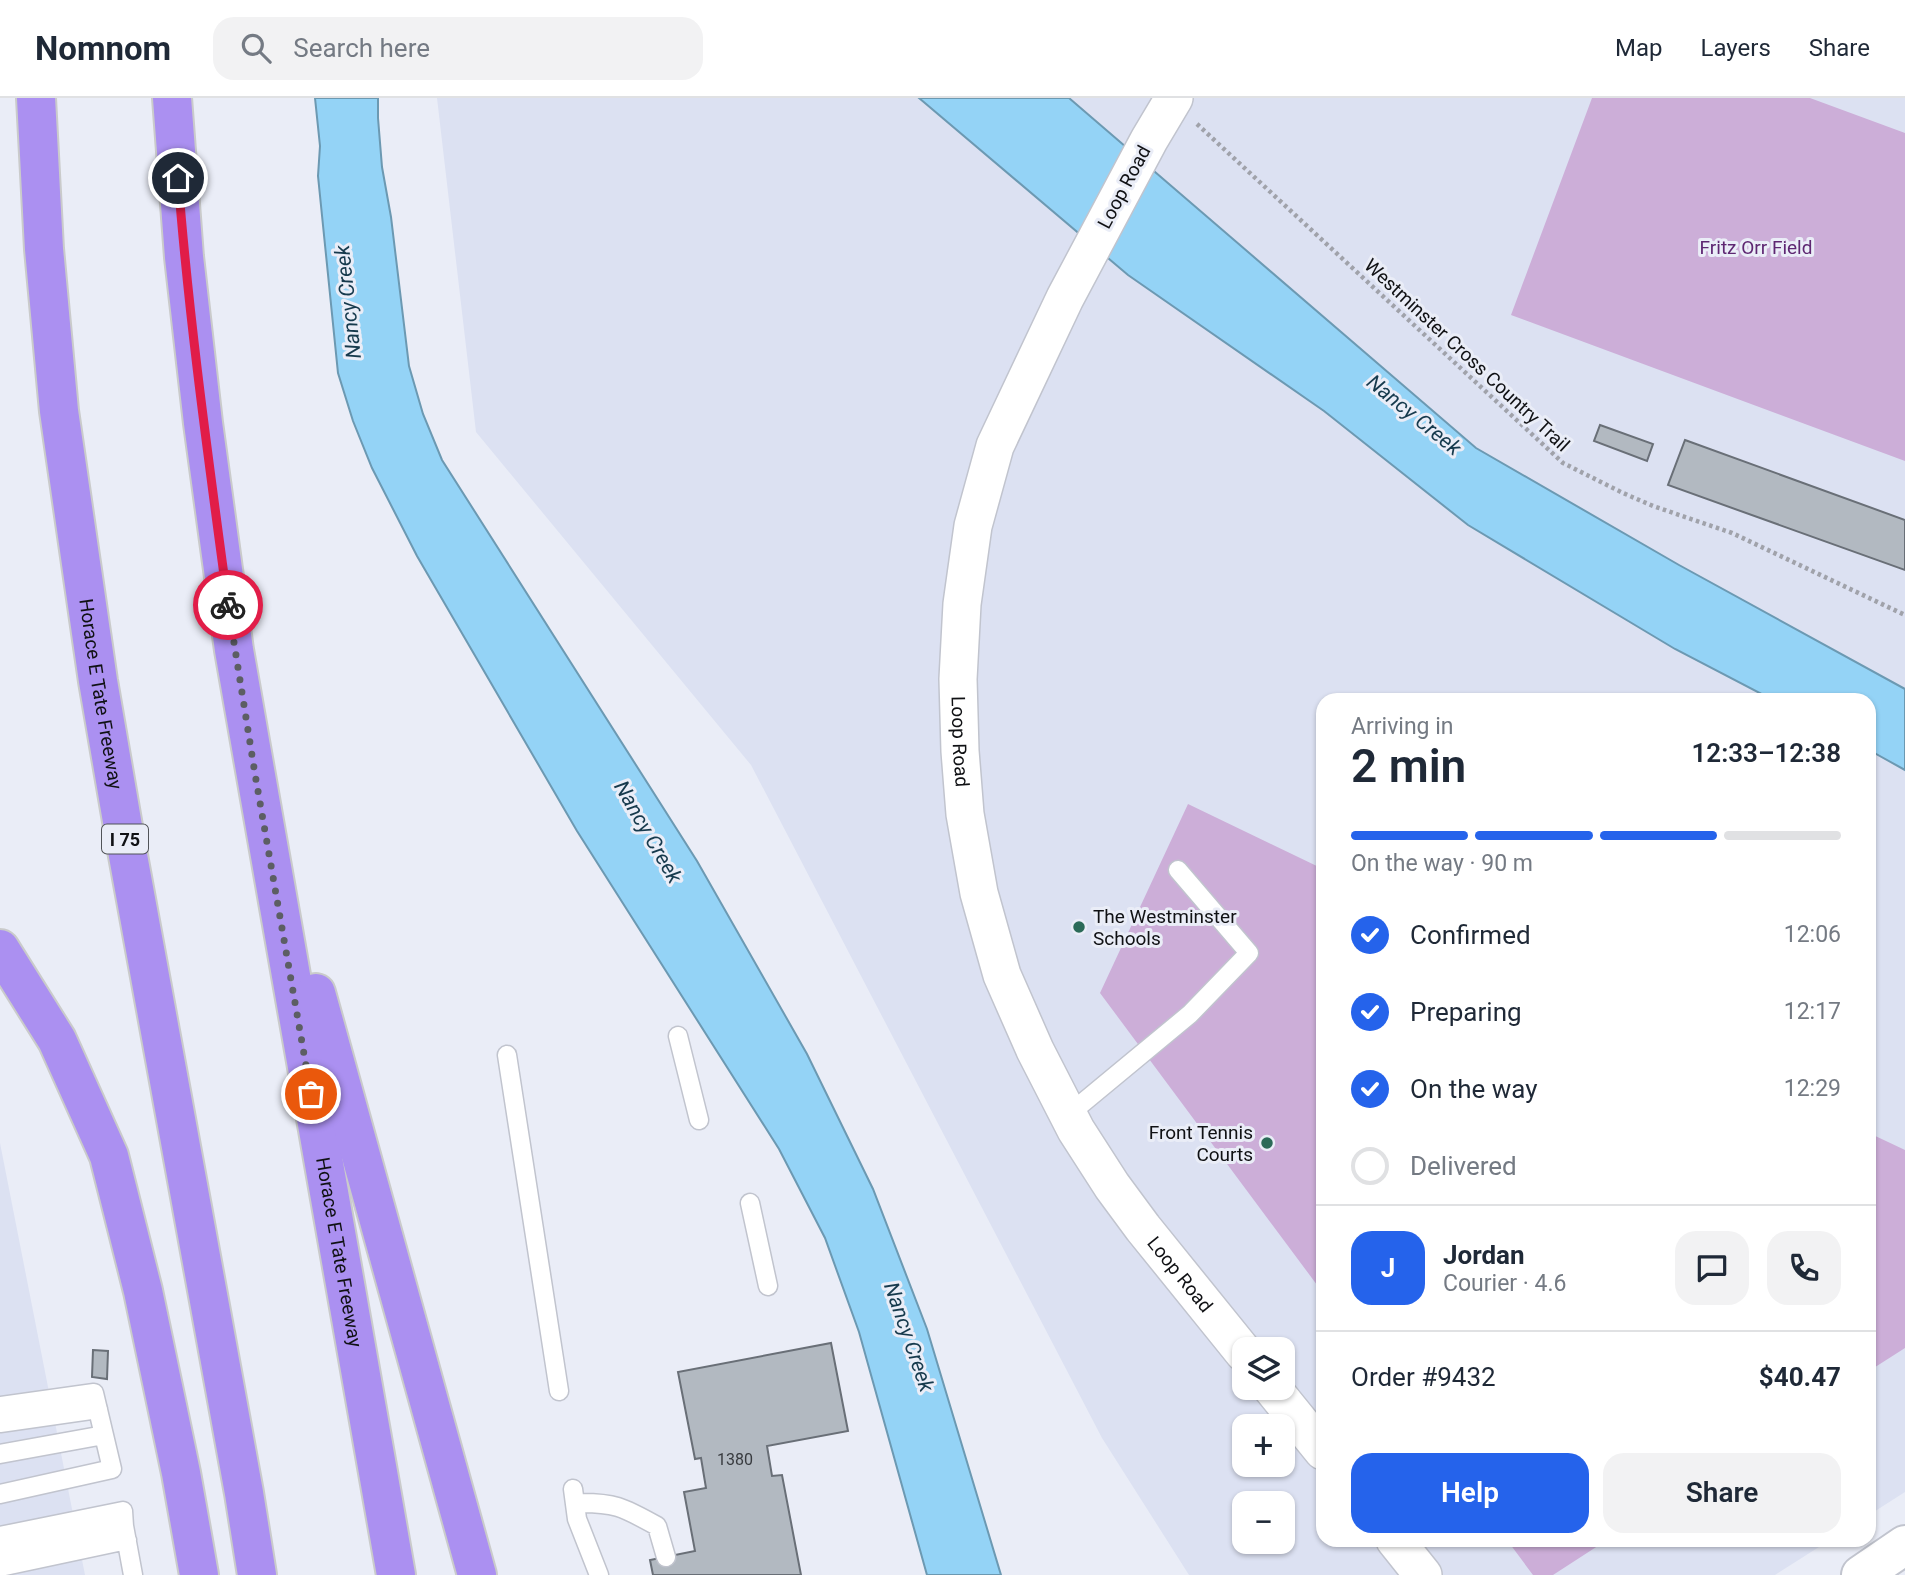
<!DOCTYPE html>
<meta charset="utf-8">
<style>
body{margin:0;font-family:Roboto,sans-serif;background:#f2f2f3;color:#1f2937;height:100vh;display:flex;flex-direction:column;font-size:26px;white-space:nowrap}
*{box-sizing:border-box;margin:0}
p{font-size:23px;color:#747a83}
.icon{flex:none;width:38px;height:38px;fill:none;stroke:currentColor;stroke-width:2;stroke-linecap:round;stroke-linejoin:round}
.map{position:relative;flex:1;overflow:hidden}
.side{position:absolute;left:1316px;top:595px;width:560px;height:854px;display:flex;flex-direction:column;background:#fff;border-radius:21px;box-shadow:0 2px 5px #0004}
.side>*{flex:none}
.fabs{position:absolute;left:1232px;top:1239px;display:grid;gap:14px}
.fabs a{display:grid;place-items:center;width:63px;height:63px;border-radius:14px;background:#fff;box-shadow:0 2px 5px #0004;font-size:35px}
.pin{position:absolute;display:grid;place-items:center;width:60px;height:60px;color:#fff;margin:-30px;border:4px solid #fff;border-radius:50%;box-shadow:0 2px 7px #0007}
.courier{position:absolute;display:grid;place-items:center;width:70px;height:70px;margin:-35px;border:5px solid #e11d48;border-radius:50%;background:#fff;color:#222;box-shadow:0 2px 9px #0007}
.head em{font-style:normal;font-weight:600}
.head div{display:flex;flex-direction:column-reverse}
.head{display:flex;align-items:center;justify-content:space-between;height:119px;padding:0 35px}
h1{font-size:46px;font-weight:600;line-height:52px}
.bar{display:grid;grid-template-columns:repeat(4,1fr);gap:10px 7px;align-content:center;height:84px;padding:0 35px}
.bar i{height:9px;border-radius:5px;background:#e0e1e3}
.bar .selected{background:#2563eb}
.bar p{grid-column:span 4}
.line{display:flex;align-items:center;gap:18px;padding:0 35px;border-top:2px solid #e0e1e3}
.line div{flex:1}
.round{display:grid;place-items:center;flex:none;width:74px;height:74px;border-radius:21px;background:#f2f2f3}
ol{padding:0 35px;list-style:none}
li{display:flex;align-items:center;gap:21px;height:77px}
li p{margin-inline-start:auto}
li .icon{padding:7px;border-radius:50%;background:#2563eb;color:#fff;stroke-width:4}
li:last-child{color:#747a83}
li i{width:38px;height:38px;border:4px solid #e0e1e3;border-radius:50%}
.button{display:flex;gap:14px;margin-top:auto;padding:14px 35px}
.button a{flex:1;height:80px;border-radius:21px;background:#2563eb;color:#fff;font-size:28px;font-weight:600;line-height:80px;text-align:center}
.button a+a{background:#f2f2f3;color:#1f2937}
header{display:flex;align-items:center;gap:42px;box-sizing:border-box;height:98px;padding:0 35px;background:#fff;border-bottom:2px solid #e0e1e3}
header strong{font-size:33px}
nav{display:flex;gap:38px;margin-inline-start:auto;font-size:24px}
.search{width:490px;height:63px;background:#f2f2f3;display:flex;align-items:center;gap:18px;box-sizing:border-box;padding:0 24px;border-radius:21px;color:#747a83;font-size:26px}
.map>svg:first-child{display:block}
</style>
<header>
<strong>Nomnom</strong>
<div class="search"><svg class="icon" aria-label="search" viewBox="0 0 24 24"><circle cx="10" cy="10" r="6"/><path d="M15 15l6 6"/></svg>Search here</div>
<nav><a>Map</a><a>Layers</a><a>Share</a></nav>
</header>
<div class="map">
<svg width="1905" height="1477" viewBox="0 0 1905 1477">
<rect width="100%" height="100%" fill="#eaedf7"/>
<path fill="#dce1f2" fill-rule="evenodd" d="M 437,0 L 1905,0 L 1905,1394 L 1869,1417 L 1869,602 L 1323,602 L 1323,1442 L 1830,1442 L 1775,1477 L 1189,1477 L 1102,1340 L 751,667 L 476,334 ZM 1244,1251 L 1283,1251 L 1283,1290 L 1244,1290 ZM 1244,1328 L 1283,1328 L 1283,1367 L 1244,1367 ZM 1244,1405 L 1283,1405 L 1283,1444 L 1244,1444 Z
M 0,1045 L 85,1477 L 0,1477 Z"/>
<path fill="#ccaed8" d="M 1592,0 L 1810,0 L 1905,35 L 1905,363 L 1511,217 Z
M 1188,706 L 1323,771 L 1323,1195 L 1100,895 Z
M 1869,1035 L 1905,1052 L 1905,1250 L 1869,1273 Z
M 1507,1442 L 1607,1442 L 1553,1477 L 1533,1477 Z"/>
<path fill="#94d3f6" stroke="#6c99b2" stroke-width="2" d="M 315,0 L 378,0 L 378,20 L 382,69 L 391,119 L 409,268 L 423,316 L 442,362 L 697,763 L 807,956 L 873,1091 L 927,1231 L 1001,1477 L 927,1477 L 859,1234 L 825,1140 L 779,1051 L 577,733 L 417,458 L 372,370 L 353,323 L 338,275 L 318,78 L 320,48 Z
M 919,0 L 1069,0 L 1476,350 L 1679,467 L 1905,591 L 1905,672 L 1869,652 L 1869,602 L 1773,602 L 1675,551 L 1468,427 L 1324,313 L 1128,177 Z"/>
<path fill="#b2b9c1" stroke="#696f77" stroke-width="2" d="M 1600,327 L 1653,346 L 1647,363 L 1594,343 Z
M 1685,342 L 1905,422 L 1905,472 L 1668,387 Z
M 831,1245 L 848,1333 L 767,1348 L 772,1378 L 782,1377 L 801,1477 L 653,1477 L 650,1462 L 695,1453 L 684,1394 L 706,1390 L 701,1360 L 695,1361 L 678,1274 Z
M 93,1252 L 108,1253 L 107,1281 L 92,1279 Z"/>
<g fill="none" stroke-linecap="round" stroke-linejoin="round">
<defs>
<path id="service" d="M 678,938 L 699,1022
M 507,957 L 559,1293
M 1068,1017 L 1190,916 L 1249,855 L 1178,772
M 750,1105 L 768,1188
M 0,1308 L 94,1295 L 112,1371 L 0,1396
M 0,1325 L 98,1311
M 0,1356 L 104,1337
M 573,1391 L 577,1421 L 599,1477
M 575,1405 C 614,1404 623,1409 657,1428 L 666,1459
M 0,1438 L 123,1413 L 124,1428 L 133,1477
M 0,1453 L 124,1428
M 0,1469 L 127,1442"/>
<g id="minor">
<path id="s1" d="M 1174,0 L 1149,42 L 1065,200 L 995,348 L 973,428 L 962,506 L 958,581 L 960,653 L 965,716 L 979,795 L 1002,877 L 1035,952 L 1076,1032 L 1112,1088 L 1143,1130 L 1244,1255"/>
<path d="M 1272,1290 L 1323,1353"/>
<path d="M 1395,1442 L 1423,1477"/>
</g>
<path id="tertiary" d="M 1861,1477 L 1905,1447"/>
<g id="motorway">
<path id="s2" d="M 36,0 L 44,151 L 59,313 L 98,583 L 127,752 L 244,1395 L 257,1477"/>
<path id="s3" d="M 172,0 L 184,159 L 203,325 L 234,552 L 396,1477"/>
<path d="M 0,851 L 57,942 L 109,1058 L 143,1193 L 181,1375 L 199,1477"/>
<path d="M 316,895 L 477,1477"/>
</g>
</defs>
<use href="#service" stroke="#c1c4ce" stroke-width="21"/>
<use href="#minor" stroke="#c1c4ce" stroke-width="40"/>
<use href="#tertiary" stroke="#c1c4ce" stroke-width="42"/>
<use href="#motorway" stroke="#cacbcb" stroke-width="42"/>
<path stroke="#a0a2aa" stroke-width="4.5" stroke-dasharray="3.5 3.5" stroke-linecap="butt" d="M 1197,26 L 1563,365 L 1623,395 L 1653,408 L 1732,435 L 1905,517"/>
<use href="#service" stroke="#fff" stroke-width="18"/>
<use href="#minor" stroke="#fff" stroke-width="37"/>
<use href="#tertiary" stroke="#fff" stroke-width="38"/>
<use href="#motorway" stroke="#ab90f1" stroke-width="38"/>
</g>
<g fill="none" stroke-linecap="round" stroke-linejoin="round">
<path stroke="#5c5e63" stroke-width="7" stroke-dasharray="0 12.6" d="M 228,507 L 255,676 L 311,996"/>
<path stroke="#e11d48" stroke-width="9" d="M 178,80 C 189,223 209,365 228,507"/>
</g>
<g fill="#2b6a58" stroke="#eaedf7" stroke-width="2.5">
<circle cx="1079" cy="829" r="7"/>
<circle cx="1267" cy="1045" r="7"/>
</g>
<g text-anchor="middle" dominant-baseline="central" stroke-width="6" stroke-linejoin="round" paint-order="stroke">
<g font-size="16" fill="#383b3f">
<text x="735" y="1361">1380</text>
</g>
<rect fill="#eaedf7" stroke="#515358" stroke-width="2" x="102" y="726.5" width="46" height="29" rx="5"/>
<g font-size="18" font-weight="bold" fill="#101114">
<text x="125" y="741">I 75</text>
</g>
<g font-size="19" fill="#101114" stroke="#eaedf7">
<text transform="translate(1124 89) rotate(-62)">Loop Road</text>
<text transform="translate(1467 257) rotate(43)">Westminster Cross Country Trail</text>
<text stroke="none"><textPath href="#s2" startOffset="600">Horace E Tate Freeway</textPath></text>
<text stroke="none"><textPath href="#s1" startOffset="691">Loop Road</textPath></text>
<text stroke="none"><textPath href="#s3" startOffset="1167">Horace E Tate Freeway</textPath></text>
<text stroke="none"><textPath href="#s1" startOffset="1279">Loop Road</textPath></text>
</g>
<g font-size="19" fill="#5e2772" stroke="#eaedf7">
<text x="1756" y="149">Fritz Orr Field</text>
</g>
<g font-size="19" fill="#101114" stroke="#eaedf7" text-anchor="start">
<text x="1093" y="818">The Westminster<tspan x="1093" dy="22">Schools</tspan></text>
<text x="1253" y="1034" text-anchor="end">Front Tennis<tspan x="1253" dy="22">Courts</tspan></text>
</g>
<g font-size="21" font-style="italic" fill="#163a4d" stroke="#eaedf7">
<text transform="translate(348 204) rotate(-96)">Nancy Creek</text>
<text transform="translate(1414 317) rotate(39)">Nancy Creek</text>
<text transform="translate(648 734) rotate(60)">Nancy Creek</text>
<text transform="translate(909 1239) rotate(71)">Nancy Creek</text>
</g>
</g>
</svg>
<div class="fabs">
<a><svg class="icon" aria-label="layers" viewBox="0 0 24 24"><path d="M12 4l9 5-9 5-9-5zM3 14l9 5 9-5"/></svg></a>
<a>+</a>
<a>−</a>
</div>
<div class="pin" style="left:311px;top:996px;background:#ea580c"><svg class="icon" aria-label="bag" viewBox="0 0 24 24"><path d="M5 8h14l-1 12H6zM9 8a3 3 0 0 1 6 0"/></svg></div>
<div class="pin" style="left:178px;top:80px;background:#1f2937"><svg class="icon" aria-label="home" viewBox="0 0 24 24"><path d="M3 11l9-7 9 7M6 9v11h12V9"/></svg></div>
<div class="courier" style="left:228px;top:507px"><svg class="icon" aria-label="bike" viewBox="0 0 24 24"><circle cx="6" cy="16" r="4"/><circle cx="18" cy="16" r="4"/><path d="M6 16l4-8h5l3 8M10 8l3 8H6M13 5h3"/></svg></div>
<section class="side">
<div class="head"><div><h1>2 min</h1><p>Arriving in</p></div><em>12:33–12:38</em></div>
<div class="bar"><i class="selected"></i><i class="selected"></i><i class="selected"></i><i></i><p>On the way · 90 m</p></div>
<ol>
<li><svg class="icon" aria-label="check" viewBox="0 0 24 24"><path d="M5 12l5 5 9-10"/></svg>Confirmed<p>12:06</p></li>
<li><svg class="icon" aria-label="check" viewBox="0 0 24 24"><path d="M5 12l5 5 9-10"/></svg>Preparing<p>12:17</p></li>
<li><svg class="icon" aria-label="check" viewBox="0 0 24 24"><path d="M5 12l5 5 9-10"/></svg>On the way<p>12:29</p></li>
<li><i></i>Delivered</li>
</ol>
<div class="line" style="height:126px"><b class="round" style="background:#2563eb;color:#fff">J</b><div><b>Jordan</b><p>Courier · 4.6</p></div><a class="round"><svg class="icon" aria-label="chat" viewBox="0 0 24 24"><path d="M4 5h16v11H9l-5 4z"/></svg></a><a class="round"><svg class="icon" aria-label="phone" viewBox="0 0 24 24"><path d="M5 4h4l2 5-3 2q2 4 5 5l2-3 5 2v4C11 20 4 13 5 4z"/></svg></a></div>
<div class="line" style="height:91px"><div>Order #9432</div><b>$40.47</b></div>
<div class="button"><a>Help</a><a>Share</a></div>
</section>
</div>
